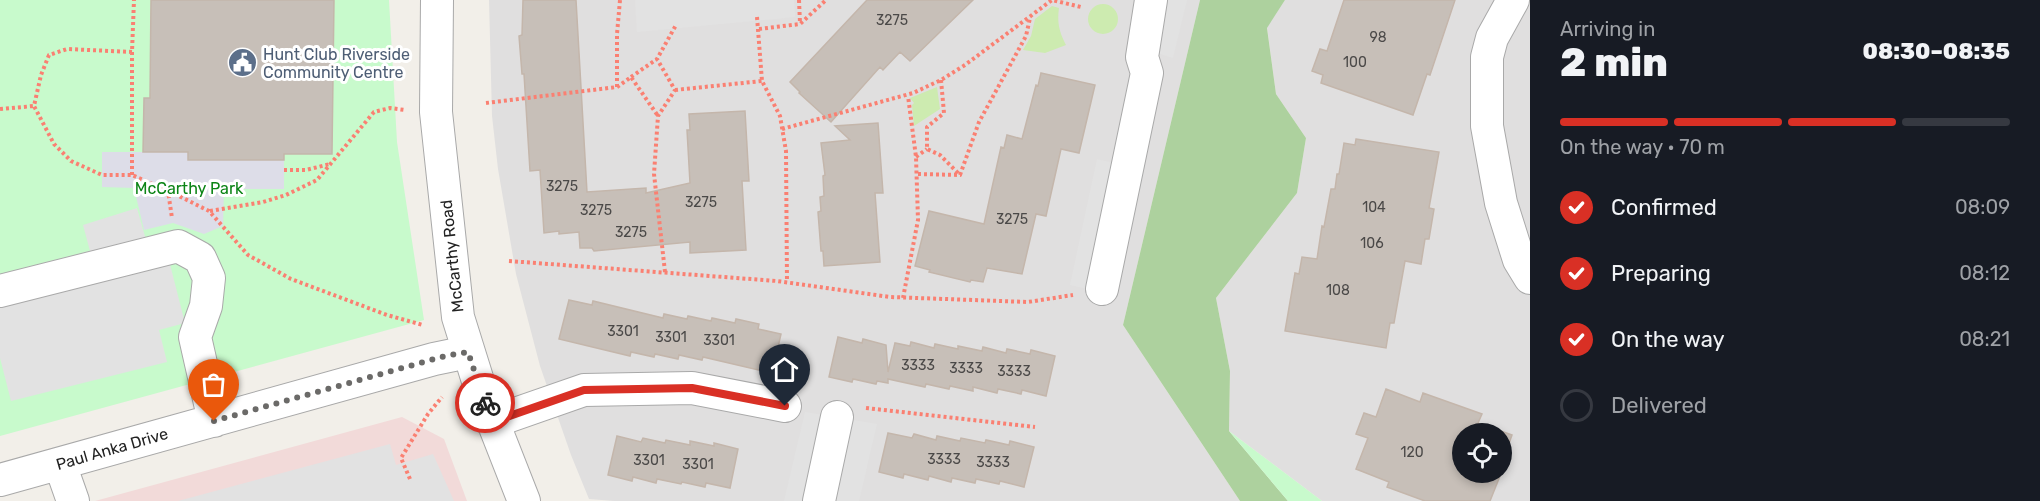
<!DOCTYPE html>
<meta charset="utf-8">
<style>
body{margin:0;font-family:Rubik,sans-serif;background:#20242c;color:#f1f3f6;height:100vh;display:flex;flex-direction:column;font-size:22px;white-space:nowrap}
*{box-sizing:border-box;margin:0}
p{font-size:20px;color:#9ea1a6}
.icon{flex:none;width:33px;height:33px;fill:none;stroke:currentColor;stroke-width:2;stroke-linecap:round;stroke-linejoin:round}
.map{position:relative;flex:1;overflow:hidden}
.details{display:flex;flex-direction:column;background:#171b24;width:510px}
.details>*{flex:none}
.buttons{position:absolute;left:1452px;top:423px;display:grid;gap:12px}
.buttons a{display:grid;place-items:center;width:60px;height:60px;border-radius:50%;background:#171b24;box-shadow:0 3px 9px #0003;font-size:30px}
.pin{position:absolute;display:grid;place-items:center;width:51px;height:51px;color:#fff;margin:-62px -26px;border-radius:50% 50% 50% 0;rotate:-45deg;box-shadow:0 0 6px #0007}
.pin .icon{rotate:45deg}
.courier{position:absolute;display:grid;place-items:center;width:60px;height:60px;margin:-30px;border:4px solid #d93025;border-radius:50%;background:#fff;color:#222;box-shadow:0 2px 8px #0007}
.head em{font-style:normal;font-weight:800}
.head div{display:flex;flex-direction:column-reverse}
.head{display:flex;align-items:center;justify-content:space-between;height:102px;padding:0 30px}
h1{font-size:39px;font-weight:800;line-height:45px}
.bar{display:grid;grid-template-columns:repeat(4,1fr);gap:9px 6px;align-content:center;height:72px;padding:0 30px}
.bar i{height:8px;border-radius:4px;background:#363941}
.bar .selected{background:#d93025}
.bar p{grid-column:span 4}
ol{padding:0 30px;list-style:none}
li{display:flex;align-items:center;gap:18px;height:66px}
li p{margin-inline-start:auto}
li .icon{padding:6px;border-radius:50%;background:#d93025;color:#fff;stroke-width:4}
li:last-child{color:#9ea1a6}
li i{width:33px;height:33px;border:3px solid #363941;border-radius:50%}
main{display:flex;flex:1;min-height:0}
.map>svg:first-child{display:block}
</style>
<main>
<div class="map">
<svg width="1530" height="501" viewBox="0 0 1530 501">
<rect width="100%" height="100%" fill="#f2efe9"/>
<path fill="#e0dfdf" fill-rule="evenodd" d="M 489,0 L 1200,0 L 1123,325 L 1240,501 L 614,501 L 589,499 L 571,455 L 540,366 L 516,274 L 498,169 L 492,116 Z
M 1285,0 L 1530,0 L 1530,501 L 1322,501 L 1229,431 L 1230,371 L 1216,298 L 1297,193 L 1306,138 L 1276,94 L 1267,27 ZM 1462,434 L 1502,434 L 1502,472 L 1462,472 Z"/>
<path fill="#f2dad9" d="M 402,417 L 444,439 L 467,501 L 95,501 Z"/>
<path fill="#cdebb0" d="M1088 19a15 15 0 1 1 30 0a15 15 0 1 1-30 0Z
M 1052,6 L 1059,8 C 1057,22 1059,32 1066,45 L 1045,53 L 1023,50 L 1031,36 L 1035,19 Z
M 937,87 L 940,109 L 914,126 L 912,105 L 914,103 L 910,98 Z"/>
<path fill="#add19e" d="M 1200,0 L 1285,0 L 1267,28 L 1276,94 L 1306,138 L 1297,193 L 1216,298 L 1230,371 L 1229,431 L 1288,501 L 1240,501 L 1123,325 Z"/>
<path fill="#c8facc" d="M 0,0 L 389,0 L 397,142 L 424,320 L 0,436 Z
M 1229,431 L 1322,501 L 1288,501 Z"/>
<path fill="#e2e2e2" d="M 635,0 L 794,0 L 795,17 L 637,32 Z
M 1160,0 L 1187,0 L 1173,58 L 1154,52 Z
M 1097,159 L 1138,169 L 1110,294 L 1070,285 Z
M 137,208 L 146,240 L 163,237 L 185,323 L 159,330 L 167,362 L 11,401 L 0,358 L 0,274 L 90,251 L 83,225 Z
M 805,412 L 877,424 L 859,501 L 784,501 Z
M 390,444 L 396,465 L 433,454 L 454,501 L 178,501 Z"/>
<path fill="#dddde8" d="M 102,152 L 188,152 L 189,160 L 284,160 L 284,189 L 224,189 L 223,226 L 204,234 L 173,223 L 144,230 L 134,188 L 102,187 Z"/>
<path fill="#c7bfb8" stroke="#c4b6ab" stroke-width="1.5" d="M 151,0 L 334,0 L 332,154 L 284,154 L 284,160 L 188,160 L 188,152 L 143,152 L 144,98 L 150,98 Z
M 523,0 L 576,0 L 587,192 L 646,188 L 646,193 L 690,183 L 687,130 L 690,130 L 689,114 L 745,111 L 749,181 L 742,181 L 746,250 L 690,253 L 690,242 L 594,251 L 592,248 L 580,248 L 579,232 L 559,234 L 559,231 L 544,233 L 540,170 L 530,171 L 524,74 L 522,74 L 519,36 L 522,35 Z
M 867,0 L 973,0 L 910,61 L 900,52 L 883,70 L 880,67 L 831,122 L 799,93 L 800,92 L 790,82 Z
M 1344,0 L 1455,0 L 1430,75 L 1427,74 L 1413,115 L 1321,83 L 1323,75 L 1312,71 L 1320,49 L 1327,51 Z
M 1041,73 L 1095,85 L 1079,153 L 1061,149 L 1046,216 L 1036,214 L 1022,274 L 987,268 L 983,282 L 971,280 L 970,282 L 929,272 L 930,270 L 915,266 L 929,211 L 984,224 L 1001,147 L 1004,148 L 1007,135 L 1022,139 L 1036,85 L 1038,86 Z
M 878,123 L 883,193 L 875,193 L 880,262 L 824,266 L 823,251 L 821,251 L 818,212 L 821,211 L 820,197 L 824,196 L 823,176 L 825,175 L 821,143 L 850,140 L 835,126 Z
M 1356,139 L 1439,152 L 1429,208 L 1434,209 L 1429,239 L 1425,239 L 1421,264 L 1405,261 L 1394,323 L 1390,323 L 1386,348 L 1285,331 L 1295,273 L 1299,274 L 1302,257 L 1317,259 L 1322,226 L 1324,227 L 1331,189 L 1335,189 L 1337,174 L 1339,174 L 1344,143 L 1355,145 Z
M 569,300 L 592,305 L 593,301 L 663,318 L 664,314 L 687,319 L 688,316 L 711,321 L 712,318 L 735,323 L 736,319 L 759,324 L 758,329 L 781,334 L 772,373 L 703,357 L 702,360 L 679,355 L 678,359 L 655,354 L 654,357 L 631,352 L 630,356 L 559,339 Z
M 838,337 L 862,343 L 863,339 L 886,345 L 888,372 L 895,343 L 910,346 L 911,342 L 934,348 L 935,344 L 958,349 L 958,346 L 982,351 L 983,347 L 1006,353 L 1007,349 L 1030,354 L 1031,350 L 1055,356 L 1046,396 L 1022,390 L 1021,394 L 998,389 L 997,393 L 973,387 L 973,391 L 950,386 L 949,389 L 926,384 L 925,387 L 888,379 L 888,383 L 877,381 L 876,384 L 853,379 L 852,382 L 829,377 Z
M 1386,389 L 1420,402 L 1423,393 L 1482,414 L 1478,423 L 1512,435 L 1502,463 L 1502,434 L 1462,434 L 1462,472 L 1498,472 L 1497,475 L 1500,476 L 1490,501 L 1425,501 L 1387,487 L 1389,482 L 1356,469 L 1368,438 L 1356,434 L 1364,413 L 1376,417 Z
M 888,433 L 912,438 L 914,434 L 936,440 L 937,436 L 960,441 L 961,438 L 985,443 L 986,440 L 1009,445 L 1010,441 L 1034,447 L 1024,487 L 1000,481 L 999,484 L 976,479 L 975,483 L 952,478 L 951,482 L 929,476 L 928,480 L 904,474 L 903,478 L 879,472 Z
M 617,436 L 641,442 L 643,438 L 665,443 L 666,440 L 690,445 L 690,441 L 714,446 L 714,443 L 738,449 L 730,488 L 706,483 L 705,487 L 682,482 L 681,484 L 657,479 L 656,483 L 633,477 L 632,481 L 608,475 Z"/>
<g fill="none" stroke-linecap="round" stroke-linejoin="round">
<defs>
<path id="minor" d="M 437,0 L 436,112 L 458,317 L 482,394 L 524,501
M 1513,0 L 1492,38 L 1487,57 L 1487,126 L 1501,203 L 1519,260 L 1530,278
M 1102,289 L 1147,73 L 1142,57 L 1151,0
M 0,291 L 178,246 L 200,258 L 209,278 L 206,306 L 195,337 L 214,421
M 492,422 L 584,390 L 692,388 L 785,406
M 60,464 L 73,501
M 0,480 L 434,359 L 468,352
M 819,501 L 837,417"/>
</defs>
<use href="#minor" stroke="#a9a9a9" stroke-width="34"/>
<path stroke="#fa8072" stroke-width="4" stroke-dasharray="3 3" stroke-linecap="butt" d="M 799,0 L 800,23
M 757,17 L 762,81 L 780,116 L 786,151 L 787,282
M 759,29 L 800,24 L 826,0
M 132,52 L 67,49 L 49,55 L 41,75 L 34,106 L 54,144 L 71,161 L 102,175 L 132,175 L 168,191 L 172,218
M 631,77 L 657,59
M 941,80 L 944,113 L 927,127 L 927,149 L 940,155 L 960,175
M 617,87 L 631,77 L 658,116
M 675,90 L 762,81
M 486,103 L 617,87 L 617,34 L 620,0
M 0,109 L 34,106
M 782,129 L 913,93 L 941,80 L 965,65 L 1052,0 L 1081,7
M 916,157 L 927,149
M 284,170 L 306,170 L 330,164
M 918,174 L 960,175 L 979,122 L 1026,36 L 1030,18
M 132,175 L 132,52 L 134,0
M 169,191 L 209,211 L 248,255 L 291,279 L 387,315 L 423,325
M 210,211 L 263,202 L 286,195 L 317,180 L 374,112 L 390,108 L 405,110
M 509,261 L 777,281 L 890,297 L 1028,302 L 1073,295
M 665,272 L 654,174 L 658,116 L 675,90 L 657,59 L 676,25
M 903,298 L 918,220 L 916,157 L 908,96
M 866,408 L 1035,427
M 410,479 L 401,458 L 428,414 L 442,397"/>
<use href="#minor" stroke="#fff" stroke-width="32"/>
</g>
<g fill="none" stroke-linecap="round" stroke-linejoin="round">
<path stroke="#6b6a68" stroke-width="6" stroke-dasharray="0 10.8" d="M 214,421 L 445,356 L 468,352 L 485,403"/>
<path stroke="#d93025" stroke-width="8" d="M 485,403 L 492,422 L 584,390 L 692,388 L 785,406"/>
</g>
<defs>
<symbol id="civic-disc" viewBox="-11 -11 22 22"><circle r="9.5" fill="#5c6f8a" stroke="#fff"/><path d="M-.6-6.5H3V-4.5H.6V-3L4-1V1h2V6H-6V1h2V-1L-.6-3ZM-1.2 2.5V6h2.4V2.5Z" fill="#fff"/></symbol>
</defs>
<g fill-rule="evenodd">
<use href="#civic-disc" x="226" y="46" width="33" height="33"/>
</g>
<g text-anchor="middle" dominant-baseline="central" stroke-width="6" stroke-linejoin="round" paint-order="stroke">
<g font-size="14" fill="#4b4948">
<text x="892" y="20">3275</text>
<text x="1378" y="37">98</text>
<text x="1355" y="62">100</text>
<text x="562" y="186">3275</text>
<text x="701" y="202">3275</text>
<text x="1374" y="207">104</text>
<text x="596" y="210">3275</text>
<text x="1012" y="219">3275</text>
<text x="631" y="232">3275</text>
<text x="1372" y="243">106</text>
<text x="1338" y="290">108</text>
<text x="623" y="331">3301</text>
<text x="671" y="337">3301</text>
<text x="719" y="340">3301</text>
<text x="918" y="365">3333</text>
<text x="966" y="368">3333</text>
<text x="1014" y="371">3333</text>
<text x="1412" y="452">120</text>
<text x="944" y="459">3333</text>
<text x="649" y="460">3301</text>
<text x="993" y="462">3333</text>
<text x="698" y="464">3301</text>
</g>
<g font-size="16" fill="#4e5e75" stroke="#fff" text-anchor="start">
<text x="263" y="54">Hunt Club Riverside<tspan x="263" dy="18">Community Centre</tspan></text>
</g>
<g font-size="16" fill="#0c8416" stroke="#fff">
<text x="189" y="188">McCarthy Park</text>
</g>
<g font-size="16" fill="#222" stroke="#fff">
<text transform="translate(452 256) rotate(-96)">McCarthy Road</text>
<text transform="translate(112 449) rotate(-16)">Paul Anka Drive</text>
</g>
</g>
</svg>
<div class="buttons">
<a><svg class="icon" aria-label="locate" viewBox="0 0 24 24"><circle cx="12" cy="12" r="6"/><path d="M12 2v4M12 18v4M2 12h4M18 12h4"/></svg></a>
</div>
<div class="pin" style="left:214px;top:421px;background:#ea580c"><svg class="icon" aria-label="bag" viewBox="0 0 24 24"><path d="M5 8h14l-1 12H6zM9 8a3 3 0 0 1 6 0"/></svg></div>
<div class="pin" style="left:785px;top:406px;background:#1f2937"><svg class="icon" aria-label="home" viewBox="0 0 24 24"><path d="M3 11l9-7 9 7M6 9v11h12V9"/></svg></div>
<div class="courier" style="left:485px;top:403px"><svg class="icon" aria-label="bike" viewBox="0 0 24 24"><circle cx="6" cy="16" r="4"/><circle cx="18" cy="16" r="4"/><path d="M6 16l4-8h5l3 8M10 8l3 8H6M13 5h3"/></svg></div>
</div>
<section class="details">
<div class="head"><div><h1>2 min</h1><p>Arriving in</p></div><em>08:30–08:35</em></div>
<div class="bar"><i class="selected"></i><i class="selected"></i><i class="selected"></i><i></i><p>On the way · 70 m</p></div>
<ol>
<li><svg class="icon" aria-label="check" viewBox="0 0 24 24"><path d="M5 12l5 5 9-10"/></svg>Confirmed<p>08:09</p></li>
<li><svg class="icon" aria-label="check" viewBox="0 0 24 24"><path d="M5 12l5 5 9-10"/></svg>Preparing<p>08:12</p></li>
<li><svg class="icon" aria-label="check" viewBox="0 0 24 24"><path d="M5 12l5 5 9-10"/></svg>On the way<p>08:21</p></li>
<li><i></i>Delivered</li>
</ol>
</section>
</main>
